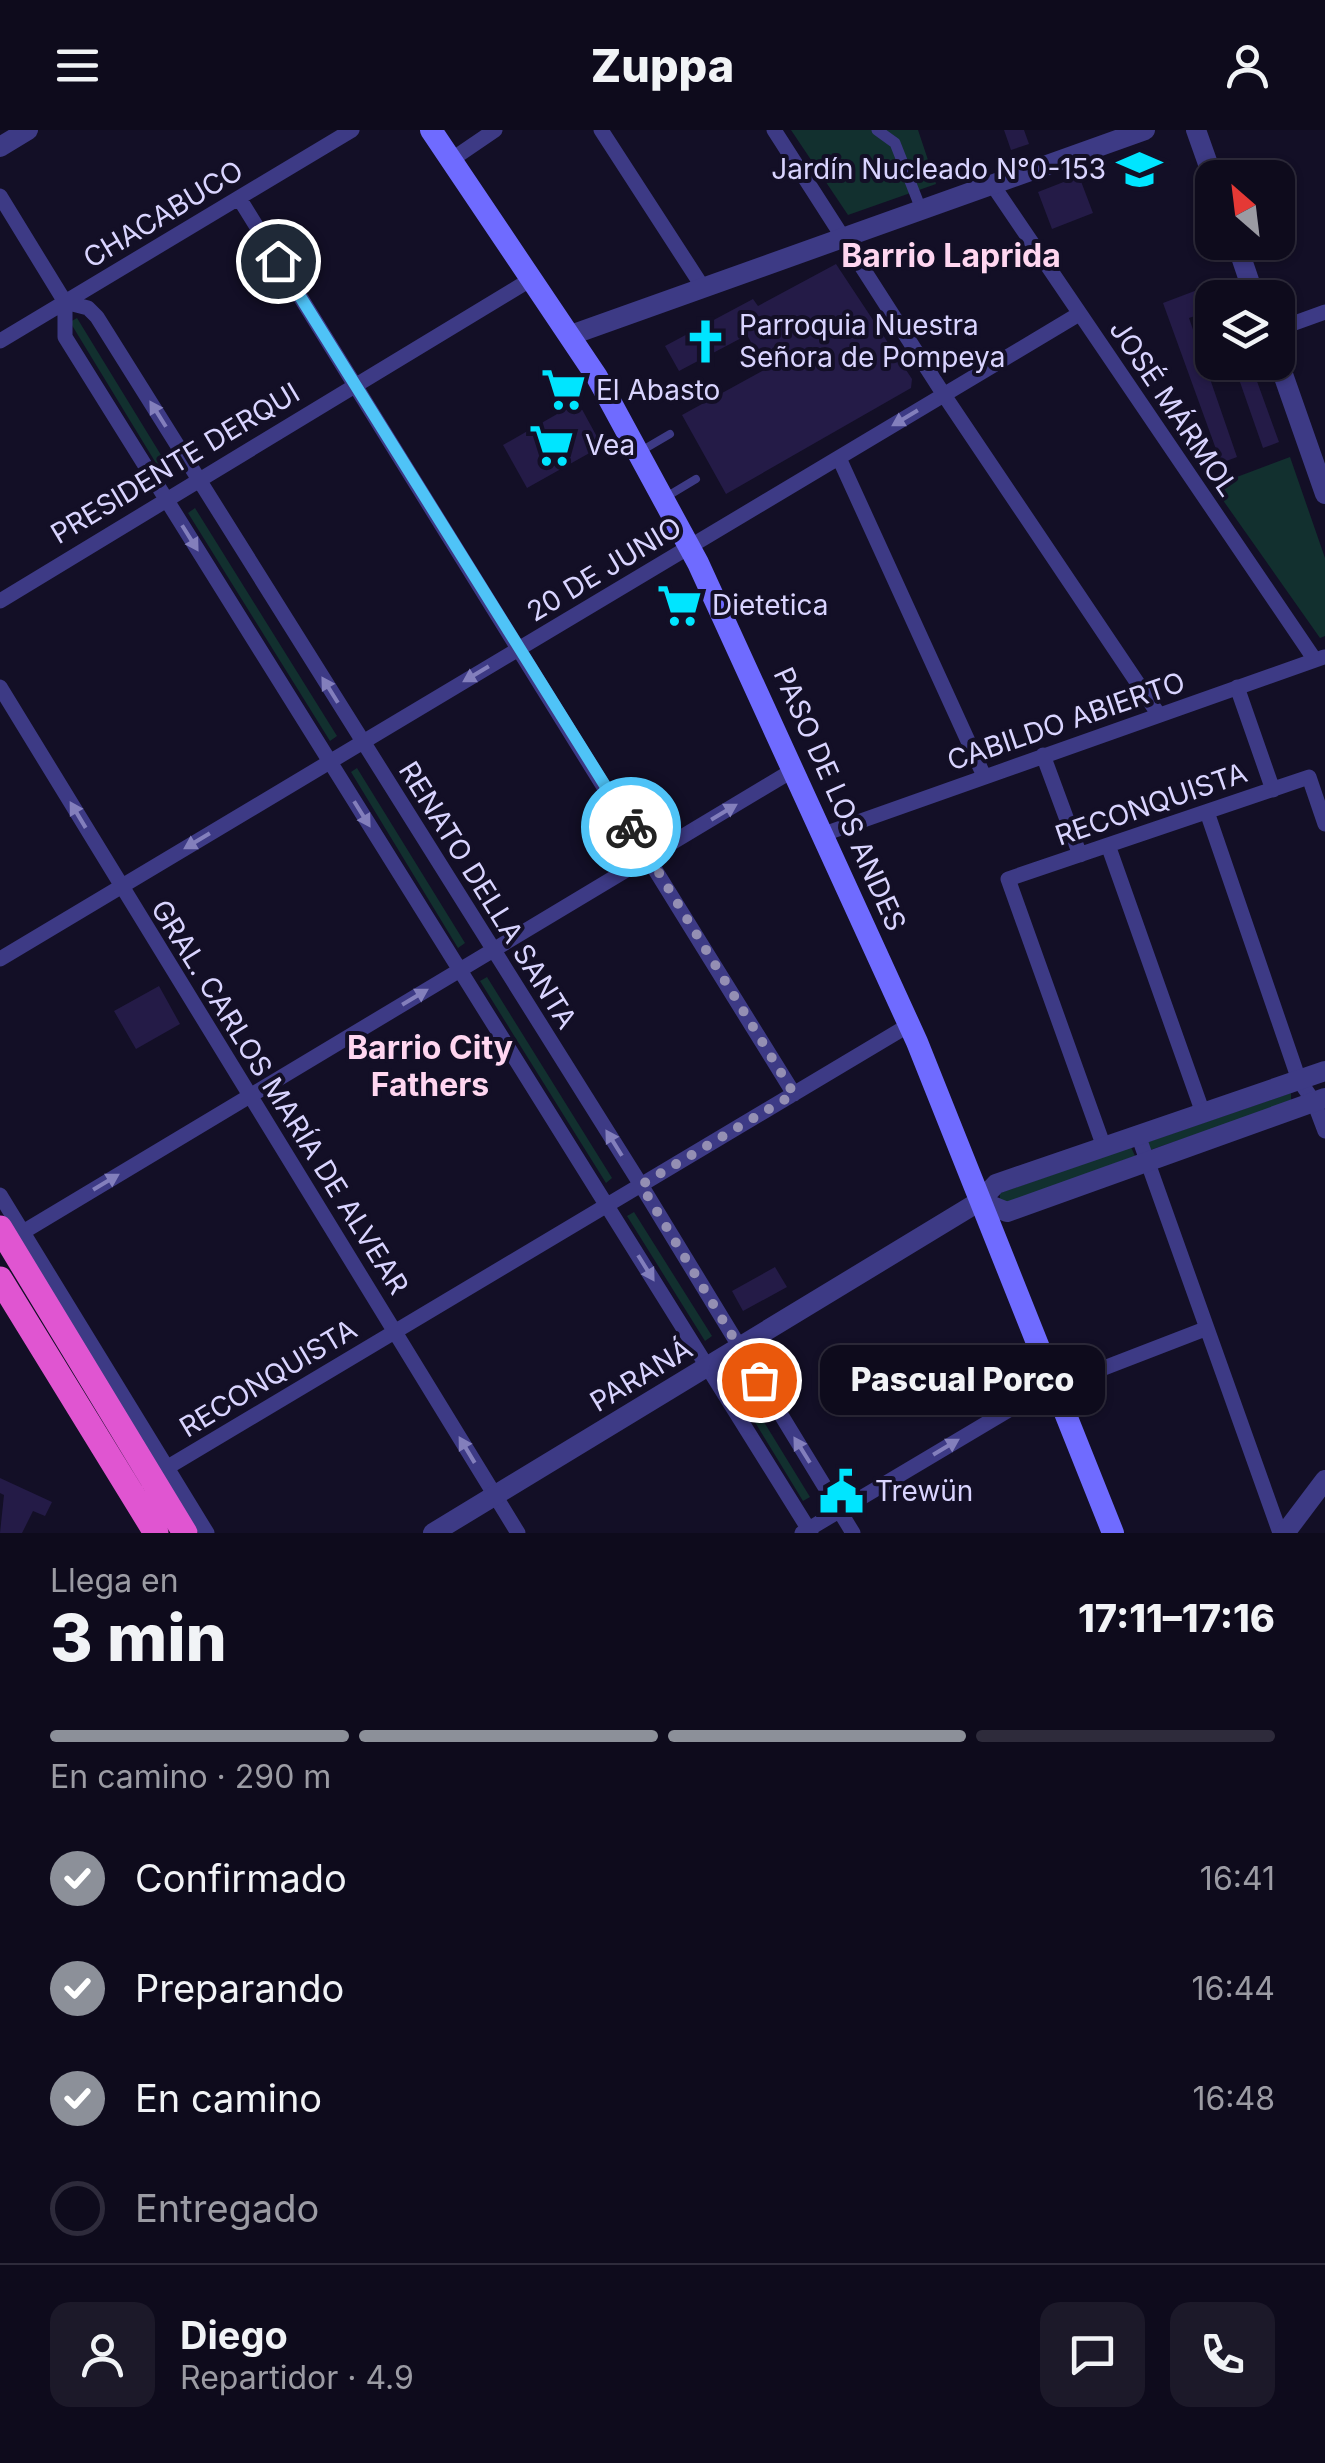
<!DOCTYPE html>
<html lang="es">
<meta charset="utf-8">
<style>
body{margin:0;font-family:Inter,sans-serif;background:#1c1929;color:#f1f3f6;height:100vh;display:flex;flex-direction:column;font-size:38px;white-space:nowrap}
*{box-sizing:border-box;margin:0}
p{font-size:32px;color:#9b9ba3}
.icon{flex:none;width:55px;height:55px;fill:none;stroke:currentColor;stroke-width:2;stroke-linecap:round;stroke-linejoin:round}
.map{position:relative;height:1403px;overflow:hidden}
.panel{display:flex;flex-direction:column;background:#0e0b1c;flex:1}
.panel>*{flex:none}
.needle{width:65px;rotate:332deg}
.tools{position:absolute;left:1195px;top:30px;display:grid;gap:20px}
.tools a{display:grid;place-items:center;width:100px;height:100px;border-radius:20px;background:#0e0b1c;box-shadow:0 2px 8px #0004,0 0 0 2px #2e2b3b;font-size:50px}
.pin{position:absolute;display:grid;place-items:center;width:85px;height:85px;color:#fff;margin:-42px;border:5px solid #fff;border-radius:50%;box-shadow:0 2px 10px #0007}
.courier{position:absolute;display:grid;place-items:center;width:100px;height:100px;margin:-50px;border:8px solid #4fc3f7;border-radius:50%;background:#fff;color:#222;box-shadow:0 2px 12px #0007}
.bubble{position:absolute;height:70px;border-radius:20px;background:#0e0b1c;box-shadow:0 2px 8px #0004,0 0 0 2px #2e2b3b;font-size:32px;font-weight:800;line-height:70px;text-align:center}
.head em{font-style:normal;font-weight:800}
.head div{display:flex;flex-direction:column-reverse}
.head{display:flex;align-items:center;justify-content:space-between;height:170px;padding:0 50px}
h1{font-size:65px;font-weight:800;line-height:75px}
.bar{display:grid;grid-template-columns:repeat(4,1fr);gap:15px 10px;align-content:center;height:120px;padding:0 50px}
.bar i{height:12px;border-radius:8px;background:#2e2b3b}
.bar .on{background:#8c9099}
.bar p{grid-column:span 4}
.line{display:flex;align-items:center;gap:25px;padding:0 50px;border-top:2px solid #2e2b3b}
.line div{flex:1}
.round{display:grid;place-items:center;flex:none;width:105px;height:105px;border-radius:20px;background:#1c1929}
ol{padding:0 50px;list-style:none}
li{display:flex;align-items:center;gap:30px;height:110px}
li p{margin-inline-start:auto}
li .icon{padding:10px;border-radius:50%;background:#8c9099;color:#fff;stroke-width:4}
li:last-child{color:#9b9ba3}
li i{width:55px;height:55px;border:5px solid #2e2b3b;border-radius:50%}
header{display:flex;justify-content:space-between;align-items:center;height:130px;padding:0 50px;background:#0e0b1c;font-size:45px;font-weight:800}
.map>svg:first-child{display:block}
</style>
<header><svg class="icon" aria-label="menu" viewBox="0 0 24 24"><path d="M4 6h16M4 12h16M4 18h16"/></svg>Zuppa<svg class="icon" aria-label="person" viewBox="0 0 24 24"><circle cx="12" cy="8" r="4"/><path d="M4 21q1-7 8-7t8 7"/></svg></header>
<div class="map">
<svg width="1325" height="1403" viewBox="0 0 1325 1403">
<rect width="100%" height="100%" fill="#130f26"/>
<path fill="#12302f" d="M 791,0 L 918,0 L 936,54 L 848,85 Z
M 77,188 L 172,343 L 165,348 L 70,192 Z
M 1290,327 L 1325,428 L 1325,506 L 1320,508 L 1213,356 Z
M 195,378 L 337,606 L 330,611 L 188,383 Z
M 357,638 L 465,813 L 458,818 L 351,642 Z
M 487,847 L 612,1048 L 606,1053 L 480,851 Z
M 1291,963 L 1291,972 L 1150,1020 L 1148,1012 Z
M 1131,1017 L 1135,1026 L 1008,1073 L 1000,1070 L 1000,1063 Z
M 634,1082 L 712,1206 L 705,1211 L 627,1086 Z
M 734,1243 L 810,1367 L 803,1371 L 728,1248 Z"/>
<path fill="#241b47" d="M 1004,0 L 1024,0 L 1029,14 L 1011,20 Z
M 1079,46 L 1093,83 L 1052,99 L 1038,62 Z
M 836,134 L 912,249 L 911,258 L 726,364 L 682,285 L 766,239 L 747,205 L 679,241 L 665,216 L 753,169 L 758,176 Z
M 1221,151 L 1227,168 L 1212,168 L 1212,180 L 1189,188 L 1237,327 L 1221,333 L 1163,173 Z
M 1233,232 L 1250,232 L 1279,312 L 1263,318 Z
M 578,272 L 602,316 L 527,358 L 503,315 Z
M 159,856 L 180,894 L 136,919 L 114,881 Z
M 775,1137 L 787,1157 L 743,1181 L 732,1161 Z
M 0,1348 L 52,1372 L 45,1386 L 33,1381 L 22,1403 L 0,1403 L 4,1365 L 0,1363 Z"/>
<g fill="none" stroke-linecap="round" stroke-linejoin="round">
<path stroke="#3d3a85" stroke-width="8" d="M 641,321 L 670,304
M 666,367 L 696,349"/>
<path stroke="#3d3a85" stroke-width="11" d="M 877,0 L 895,13 L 921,79"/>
<path stroke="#3d3a85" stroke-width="15" d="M 601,0 L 702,156
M 774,0 L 944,265 L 1159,585
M 451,30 L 495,0
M 992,54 L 1315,530
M 0,66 L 65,172 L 65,207 L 811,1403
M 239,68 L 794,964
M 65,172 L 88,178 L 97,187 L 641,1055 L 853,1403
M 1278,199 L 1325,182
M 0,211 L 352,0
M 839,328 L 984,646
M 0,471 L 533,148
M 0,557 L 518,1403
M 1237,557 L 1273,660
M 1043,625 L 1080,725
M 1207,682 L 1299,950 L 1314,972 L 1325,1001
M 824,704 L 1324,527
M 1108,715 L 1203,983
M 0,829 L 1079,184
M 1138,1005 L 1280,1403
M 1104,1017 L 1008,749 L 1309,647 L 1325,694
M 0,1065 L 207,1403
M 23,1102 L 795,639
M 168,1337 L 909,895
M 802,1403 L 1034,1265 L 1205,1199"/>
<path stroke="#3d3a85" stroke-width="20" d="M 1196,0 L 1213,48
M 0,17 L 28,0
M 1236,112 L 1255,168
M 571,205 L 1145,0
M 1278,230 L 1325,364
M 980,1071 L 1007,1082 L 1325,968
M 433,1403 L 980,1071 L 996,1054 L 1325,941
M 1285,1403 L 1325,1350"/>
<path stroke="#6f6bff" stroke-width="22" d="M 431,0 L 597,247 L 698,433 L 917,912 L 1113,1403"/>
<path stroke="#e055d1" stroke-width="25" d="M 0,1098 L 185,1403
M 0,1149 L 156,1403"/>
</g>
<defs><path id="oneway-solid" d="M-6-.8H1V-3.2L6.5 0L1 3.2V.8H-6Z" transform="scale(2.5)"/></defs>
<g fill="#837fbc">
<use href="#oneway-solid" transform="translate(158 284) rotate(-122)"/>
<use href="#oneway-solid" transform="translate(905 288) rotate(149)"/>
<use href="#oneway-solid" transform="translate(190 408) rotate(58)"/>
<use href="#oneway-solid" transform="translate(476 544) rotate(149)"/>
<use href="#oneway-solid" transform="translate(330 560) rotate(-122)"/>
<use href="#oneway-solid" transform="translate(724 682) rotate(-31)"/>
<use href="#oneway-solid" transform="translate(362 684) rotate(58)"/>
<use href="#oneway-solid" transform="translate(78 685) rotate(-121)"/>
<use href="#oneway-solid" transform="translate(197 711) rotate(149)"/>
<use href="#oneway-solid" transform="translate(415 867) rotate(-31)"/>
<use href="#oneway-solid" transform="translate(614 1013) rotate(-122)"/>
<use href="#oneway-solid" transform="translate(106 1052) rotate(-31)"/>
<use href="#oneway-solid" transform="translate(646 1138) rotate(58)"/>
<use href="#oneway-solid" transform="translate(946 1317) rotate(-31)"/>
<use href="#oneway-solid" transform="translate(467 1320) rotate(-121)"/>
<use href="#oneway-solid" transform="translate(802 1320) rotate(-122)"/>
</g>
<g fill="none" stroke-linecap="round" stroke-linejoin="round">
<path stroke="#948fb3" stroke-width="10" stroke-dasharray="0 18" d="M 631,697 L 794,964 L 641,1055 L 759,1250"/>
<path stroke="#4fc3f7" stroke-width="12" d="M 278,131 L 631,697"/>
</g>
<defs>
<symbol id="school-bare" viewBox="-9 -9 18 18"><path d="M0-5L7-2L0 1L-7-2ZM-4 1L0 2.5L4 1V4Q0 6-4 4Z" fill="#00e5ff" stroke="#130f26" stroke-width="2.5" paint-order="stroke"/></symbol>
<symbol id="church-bare" viewBox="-9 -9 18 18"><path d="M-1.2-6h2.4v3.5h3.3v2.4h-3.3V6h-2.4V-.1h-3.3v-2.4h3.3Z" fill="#00e5ff" stroke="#130f26" stroke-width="2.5" paint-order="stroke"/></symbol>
<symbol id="supermarket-bare" viewBox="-9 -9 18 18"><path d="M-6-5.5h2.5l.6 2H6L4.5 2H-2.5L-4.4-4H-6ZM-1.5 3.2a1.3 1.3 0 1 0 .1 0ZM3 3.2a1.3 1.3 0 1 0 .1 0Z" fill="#00e5ff" stroke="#130f26" stroke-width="2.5" paint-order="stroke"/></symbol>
<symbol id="civic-bare" viewBox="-9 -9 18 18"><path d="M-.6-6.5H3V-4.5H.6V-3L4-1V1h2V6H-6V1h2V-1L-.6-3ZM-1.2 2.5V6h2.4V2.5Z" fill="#00e5ff" stroke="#130f26" stroke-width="2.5" paint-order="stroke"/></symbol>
</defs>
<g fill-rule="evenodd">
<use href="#school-bare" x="1108" y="8" width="63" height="63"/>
<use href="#church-bare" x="674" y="180" width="63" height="63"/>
<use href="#supermarket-bare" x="532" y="228" width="63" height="63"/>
<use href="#supermarket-bare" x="520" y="284" width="63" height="63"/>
<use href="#supermarket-bare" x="648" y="444" width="63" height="63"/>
<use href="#civic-bare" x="810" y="1330" width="63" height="63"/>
</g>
<g text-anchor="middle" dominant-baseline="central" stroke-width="8" stroke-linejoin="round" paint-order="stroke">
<g font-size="28" fill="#d9d4ff" stroke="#130f26" text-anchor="start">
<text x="1106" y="39" text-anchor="end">Jardín Nucleado N°0-153</text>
<text x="739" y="195">Parroquia Nuestra<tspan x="739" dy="32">Señora de Pompeya</tspan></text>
<text x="596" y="260">El Abasto</text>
<text x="585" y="315">Vea</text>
<text x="712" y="475">Dietetica</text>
<text x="875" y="1361">Trewün</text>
</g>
<g font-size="28" fill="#d9d4ff" stroke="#130f26">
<text transform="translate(163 84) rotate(-31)">CHACABUCO</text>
<text transform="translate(1174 278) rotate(56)">JOSÉ MÁRMOL</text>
<text transform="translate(175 333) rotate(-31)">PRESIDENTE DERQUI</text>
<text transform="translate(604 439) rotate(-31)">20 DE JUNIO</text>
<text transform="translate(1066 591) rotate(-19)">CABILDO ABIERTO</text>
<text transform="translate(840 669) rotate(66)">PASO DE LOS ANDES</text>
<text transform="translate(1151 674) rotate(-19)">RECONQUISTA</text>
<text transform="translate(488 765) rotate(58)">RENATO DELLA SANTA</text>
<text transform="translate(280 967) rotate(58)">GRAL. CARLOS MARÍA DE ALVEAR</text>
<text transform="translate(641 1245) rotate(-31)">PARANÁ</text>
<text transform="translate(268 1248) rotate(-31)">RECONQUISTA</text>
</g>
<g font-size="32" font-weight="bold" fill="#ffd6f0" stroke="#130f26">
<text x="951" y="125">Barrio Laprida</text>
<text x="430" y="917">Barrio City<tspan x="430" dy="37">Fathers</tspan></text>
</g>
</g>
</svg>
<div class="tools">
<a><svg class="needle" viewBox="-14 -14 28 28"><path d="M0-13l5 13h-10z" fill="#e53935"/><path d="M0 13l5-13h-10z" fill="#9b9ba3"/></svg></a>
<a><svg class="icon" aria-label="layers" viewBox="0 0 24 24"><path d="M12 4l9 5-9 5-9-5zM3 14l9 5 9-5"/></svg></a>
</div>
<div class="pin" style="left:759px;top:1250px;background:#ea580c"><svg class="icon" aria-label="bag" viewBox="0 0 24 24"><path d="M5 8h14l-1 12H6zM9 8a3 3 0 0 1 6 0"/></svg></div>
<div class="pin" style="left:278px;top:131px;background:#1f2937"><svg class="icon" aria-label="home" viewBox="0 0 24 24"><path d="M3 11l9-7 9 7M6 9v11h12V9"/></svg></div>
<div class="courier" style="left:631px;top:697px"><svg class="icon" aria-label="bike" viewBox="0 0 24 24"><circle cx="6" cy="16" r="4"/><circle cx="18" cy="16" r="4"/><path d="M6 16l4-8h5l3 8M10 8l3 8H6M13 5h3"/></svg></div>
<div class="bubble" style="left:820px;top:1215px;width:285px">Pascual Porco</div>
</div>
<section class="panel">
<div class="head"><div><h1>3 min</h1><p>Llega en</p></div><em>17:11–17:16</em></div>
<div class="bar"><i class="on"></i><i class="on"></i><i class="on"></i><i></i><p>En camino · 290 m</p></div>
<ol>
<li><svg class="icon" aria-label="check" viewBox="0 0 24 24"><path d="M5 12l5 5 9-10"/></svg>Confirmado<p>16:41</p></li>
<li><svg class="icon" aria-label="check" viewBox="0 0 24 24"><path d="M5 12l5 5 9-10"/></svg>Preparando<p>16:44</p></li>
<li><svg class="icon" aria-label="check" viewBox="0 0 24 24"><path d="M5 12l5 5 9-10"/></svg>En camino<p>16:48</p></li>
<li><i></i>Entregado</li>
</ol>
<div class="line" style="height:180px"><a class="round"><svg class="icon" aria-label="person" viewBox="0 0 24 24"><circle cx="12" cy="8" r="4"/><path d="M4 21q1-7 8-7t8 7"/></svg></a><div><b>Diego</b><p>Repartidor · 4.9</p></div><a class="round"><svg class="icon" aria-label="chat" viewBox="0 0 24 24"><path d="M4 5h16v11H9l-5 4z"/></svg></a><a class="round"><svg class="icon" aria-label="phone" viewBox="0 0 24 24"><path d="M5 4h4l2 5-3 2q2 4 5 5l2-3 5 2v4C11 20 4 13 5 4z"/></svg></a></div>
</section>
